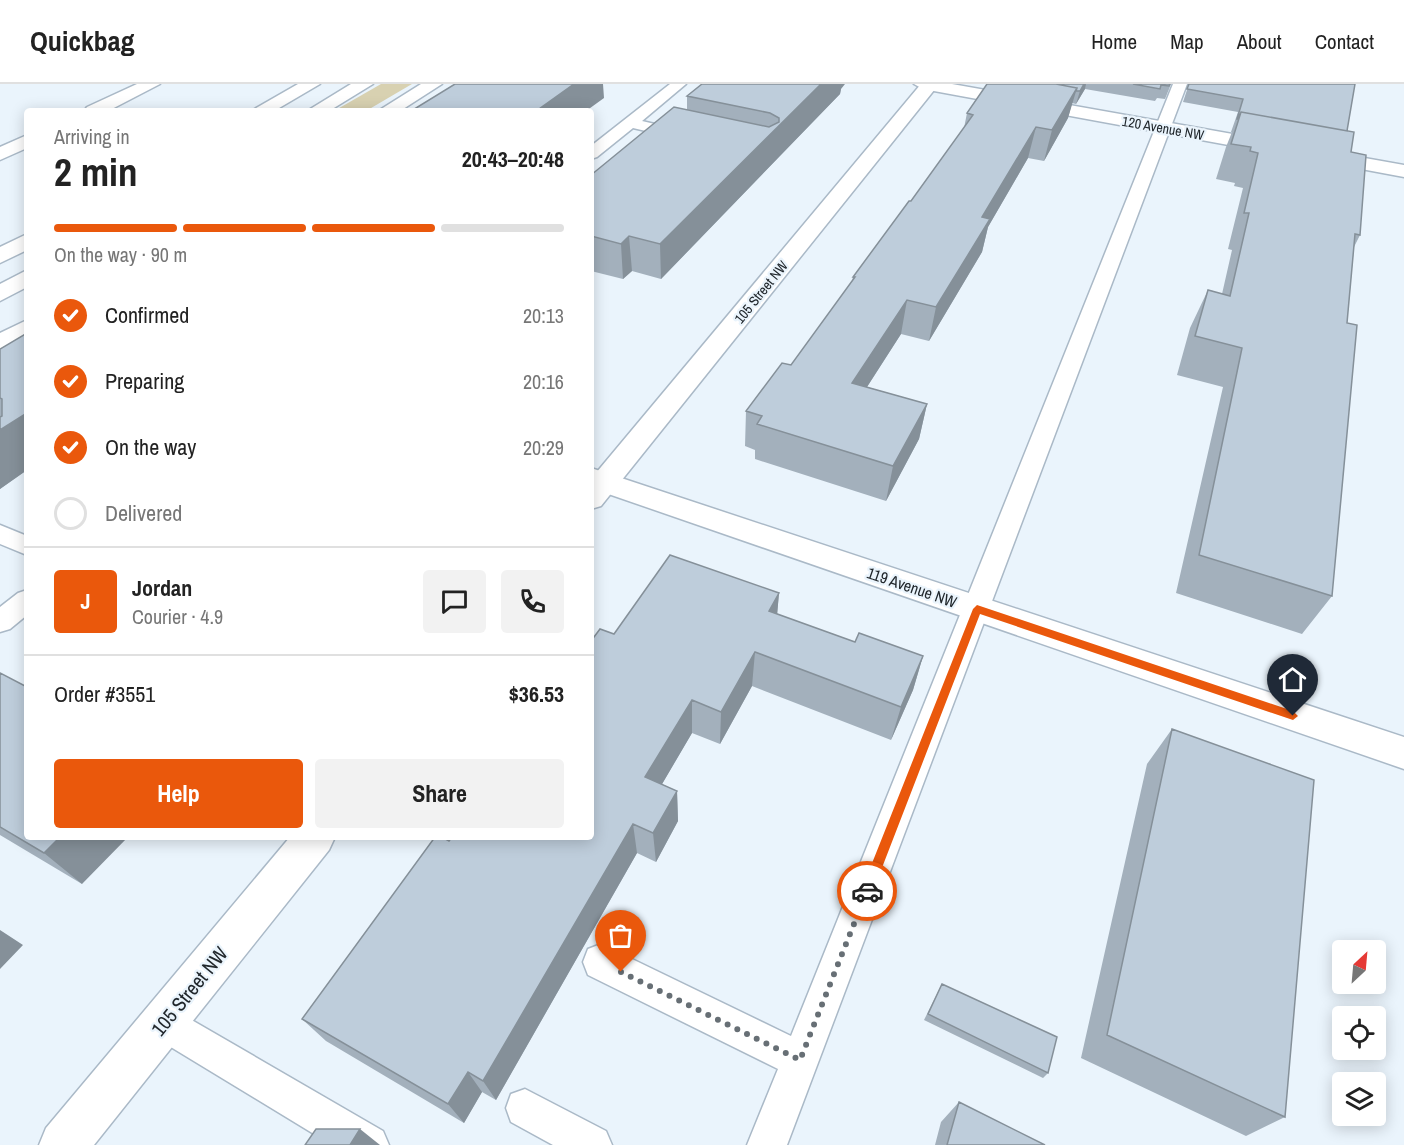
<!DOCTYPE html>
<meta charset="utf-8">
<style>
body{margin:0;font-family:"Archivo Narrow",sans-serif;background:#f2f2f2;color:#222;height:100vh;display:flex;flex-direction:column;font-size:22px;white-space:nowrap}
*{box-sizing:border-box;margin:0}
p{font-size:20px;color:#767676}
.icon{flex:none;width:33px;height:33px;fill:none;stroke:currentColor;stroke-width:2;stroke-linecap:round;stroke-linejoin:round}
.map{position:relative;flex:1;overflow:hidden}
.panel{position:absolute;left:24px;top:24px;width:570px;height:732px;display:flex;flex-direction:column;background:#fff;border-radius:6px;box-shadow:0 3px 15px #0003}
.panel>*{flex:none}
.needle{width:39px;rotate:26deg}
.controls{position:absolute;left:1332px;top:856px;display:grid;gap:12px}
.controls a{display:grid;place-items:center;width:54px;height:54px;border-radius:6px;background:#fff;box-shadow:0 3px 15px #0003;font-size:30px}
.pin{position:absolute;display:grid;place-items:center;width:51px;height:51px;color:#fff;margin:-62px -26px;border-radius:50% 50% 50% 0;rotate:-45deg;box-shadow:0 0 6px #0007}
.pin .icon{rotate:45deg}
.courier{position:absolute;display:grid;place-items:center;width:60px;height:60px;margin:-30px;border:4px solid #ea580c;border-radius:50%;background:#fff;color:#222;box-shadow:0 2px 8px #0007}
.head em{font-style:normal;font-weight:700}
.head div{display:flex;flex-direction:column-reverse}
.head{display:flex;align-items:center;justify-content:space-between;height:102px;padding:0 30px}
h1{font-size:39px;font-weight:700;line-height:45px}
.bar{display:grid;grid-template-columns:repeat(4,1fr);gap:9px 6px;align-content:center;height:72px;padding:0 30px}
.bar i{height:8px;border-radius:4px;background:#e0e0e0}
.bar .on{background:#ea580c}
.bar p{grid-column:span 4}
.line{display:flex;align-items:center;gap:15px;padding:0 30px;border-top:2px solid #e0e0e0}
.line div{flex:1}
.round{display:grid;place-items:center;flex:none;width:63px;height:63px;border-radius:6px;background:#f2f2f2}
ol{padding:0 30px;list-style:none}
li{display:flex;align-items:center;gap:18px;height:66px}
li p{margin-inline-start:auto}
li .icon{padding:6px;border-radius:50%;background:#ea580c;color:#fff;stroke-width:4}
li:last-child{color:#767676}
li i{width:33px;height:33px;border:3px solid #e0e0e0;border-radius:50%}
.cta{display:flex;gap:12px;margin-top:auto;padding:12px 30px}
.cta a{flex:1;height:69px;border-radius:6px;background:#ea580c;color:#fff;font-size:24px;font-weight:700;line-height:69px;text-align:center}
.cta a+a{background:#f2f2f2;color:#222}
header{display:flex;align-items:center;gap:36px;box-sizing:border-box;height:84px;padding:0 30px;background:#fff;border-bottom:2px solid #e0e0e0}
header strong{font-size:28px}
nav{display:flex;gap:33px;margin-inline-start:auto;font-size:21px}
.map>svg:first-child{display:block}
</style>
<header>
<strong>Quickbag</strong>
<nav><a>Home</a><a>Map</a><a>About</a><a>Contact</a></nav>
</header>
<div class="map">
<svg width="1404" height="1061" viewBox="0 0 1404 1061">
<rect width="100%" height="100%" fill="#eaf4fc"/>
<path fill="#d8d1b1" d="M 381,0 L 412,0 L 366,27 L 334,27 Z"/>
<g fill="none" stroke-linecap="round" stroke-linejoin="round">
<defs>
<path id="service" d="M 670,0 L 686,0 L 642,37 L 689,48 L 692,51 L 689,54 L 684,56 L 633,44 L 597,73 L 591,75 L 591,62 Z
M 1173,0 L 1187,0 L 787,1061 L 747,1061 L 778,985 L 588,891 L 583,878 L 588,865 L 601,860 L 791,952 Z
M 0,441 L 27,452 L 27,471 L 0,460 Z
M 27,506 L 27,531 L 10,545 L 0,548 L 0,523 L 18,509 Z
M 164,920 L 383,1047 L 389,1061 L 332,1061 L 151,951 L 146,938 L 151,925 Z
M 525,1005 L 606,1047 L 612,1061 L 553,1061 L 511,1038 L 506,1024 L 511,1010 Z"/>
<path id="minor" d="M 137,0 L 160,0 L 108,27 L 84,27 L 87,23 Z
M 421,0 L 442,0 L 400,27 L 378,27 Z
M 914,0 L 952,0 L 1272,57 L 1282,63 L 1272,69 L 923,5 Z
M 27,51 L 27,64 L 0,76 L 0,63 Z
M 1320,66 L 1404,81 L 1404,93 L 1313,76 L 1310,72 Z
M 27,236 L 27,253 L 0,266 L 0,249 Z
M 591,384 L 1404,653 L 1404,685 L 591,404 Z"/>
<path id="tertiary" d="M 921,0 L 939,0 L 601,422 L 591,425 L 591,395 Z
M 290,753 L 335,753 L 329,766 L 94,1061 L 39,1061 L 46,1044 Z"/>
<path id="secondary" d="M 298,0 L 320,0 L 274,27 L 251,27 Z
M 351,0 L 373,0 L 329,27 L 307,27 Z
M 27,150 L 27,166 L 0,179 L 0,163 Z
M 27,186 L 27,203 L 0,217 L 0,200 Z"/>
</defs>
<use href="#service" stroke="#aab9c7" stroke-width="3"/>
<use href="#minor" stroke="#aab9c7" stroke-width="3"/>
<use href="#tertiary" stroke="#aab9c7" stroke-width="3"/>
<use href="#secondary" stroke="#aab9c7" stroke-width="3"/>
<use href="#service" fill="#fff" fill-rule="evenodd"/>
<use href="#minor" fill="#fff" fill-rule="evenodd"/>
<use href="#tertiary" fill="#fff" fill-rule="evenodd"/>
<use href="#secondary" fill="#fff" fill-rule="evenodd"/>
</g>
<path fill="#a3b0bc" d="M 987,0 L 1171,0 L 1165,15 L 1157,14 L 1155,17 L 1085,5 L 1076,20 L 1072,19 L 1068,34 L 1044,77 L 1028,74 L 988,143 L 982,168 L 929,257 L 901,250 L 867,303 L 927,320 L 919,355 L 886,417 L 755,375 L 755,366 L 745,362 L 746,327 L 791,281 L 852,198 L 853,193 L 911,117 L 964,44 L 967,29 Z
M 1189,0 L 1355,0 L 1347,47 L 1351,68 L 1360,151 L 1354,163 L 1347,239 L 1332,512 L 1302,550 L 1176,509 L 1223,303 L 1177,291 L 1190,244 L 1208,206 L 1222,210 L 1232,166 L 1228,165 L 1243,104 L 1234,102 L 1235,99 L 1216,95 L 1226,63 L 1232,48 L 1231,48 L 1238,28 L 1183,18 Z
M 841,5 L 840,10 L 661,195 L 632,187 L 623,195 L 591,187 L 591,91 L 687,26 L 687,12 Z
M 27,249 L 27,386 L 0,405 L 0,265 Z
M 779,509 L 777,530 L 855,558 L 923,572 L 913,606 L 891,656 L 752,602 L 720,660 L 692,649 L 662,700 L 677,707 L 678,737 L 656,778 L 637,769 L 496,1016 L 482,1008 L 464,1039 L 326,957 L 302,935 L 449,757 L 591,753 L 614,550 Z
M 0,589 L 82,800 L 0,751 Z
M 1172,645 L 1285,1033 L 1246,1052 L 1081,974 L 1147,680 Z
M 942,900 L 1048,989 L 1043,994 L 924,936 Z
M 959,1018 L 1045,1061 L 935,1061 L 941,1038 Z"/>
<path fill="#859099" d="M 572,0 L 603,0 L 604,14 L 586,27 L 536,27 Z
M 821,0 L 845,0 L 841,5 L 840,10 L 661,195 L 660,160 Z
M 1084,0 L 1086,0 L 1085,5 L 1076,20 L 1080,7 Z
M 1077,4 L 1068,34 L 1044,77 L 1052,46 Z
M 1036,43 L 1028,74 L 988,143 L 982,168 L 929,257 L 936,223 L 982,133 Z
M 629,152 L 632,187 L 623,195 L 621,160 Z
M 907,216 L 901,250 L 847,334 L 852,299 Z
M 927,320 L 919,355 L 886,417 L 893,382 Z
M 27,329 L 27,386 L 0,405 L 0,346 Z
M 779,509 L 776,544 L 769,527 Z
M 755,568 L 752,602 L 720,660 L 721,628 Z
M 923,572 L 913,606 L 891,656 L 901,623 Z
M 692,616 L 692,649 L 648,724 L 645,693 Z
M 677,707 L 678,737 L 656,778 L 653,749 Z
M 633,740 L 637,769 L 496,1016 L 483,997 Z
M 60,753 L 128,753 L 82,800 L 44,769 Z
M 0,846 L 23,861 L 0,885 Z
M 468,988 L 482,1008 L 464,1039 L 448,1020 Z
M 360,1045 L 380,1061 L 350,1061 Z"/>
<path fill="#becddb" stroke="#859099" stroke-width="1.5" d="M 455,0 L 574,0 L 536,27 L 411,27 Z
M 702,0 L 821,0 L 660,160 L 629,152 L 621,160 L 591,152 L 591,91 L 674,23 L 769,43 L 779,38 L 779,34 L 770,29 L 687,12 Z
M 987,0 L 1056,0 L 1077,4 L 1052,46 L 1036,43 L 982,133 L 990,135 L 936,223 L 907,216 L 852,299 L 927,320 L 893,382 L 757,340 L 762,332 L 746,327 L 782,279 L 791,281 L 855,193 L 853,193 L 909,117 L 911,117 L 973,31 L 967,29 Z
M 1056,0 L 1084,0 L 1080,7 L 1076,7 L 1077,4 Z
M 1133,0 L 1170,0 L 1169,2 L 1161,1 L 1160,5 Z
M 1189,0 L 1355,0 L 1347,47 L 1241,28 L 1238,35 L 1237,35 L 1243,15 L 1187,5 Z
M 1241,28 L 1354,48 L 1351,68 L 1366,71 L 1360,151 L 1355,150 L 1347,239 L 1357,241 L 1332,512 L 1199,471 L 1242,264 L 1195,252 L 1208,206 L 1230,212 L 1249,129 L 1244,129 L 1258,69 L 1250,67 L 1251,63 L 1231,60 Z
M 27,249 L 27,329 L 0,346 L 0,333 L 2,332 L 2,315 L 0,314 L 0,265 Z
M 670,471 L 779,509 L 769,527 L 855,558 L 859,549 L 923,572 L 901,623 L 755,568 L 721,628 L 692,616 L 645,693 L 677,707 L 653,749 L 633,740 L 483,997 L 468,988 L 448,1020 L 302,935 L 435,753 L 442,753 L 449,757 L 452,753 L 591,753 L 591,557 L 600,545 L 614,550 Z
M 0,589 L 27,603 L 27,753 L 60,753 L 44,769 L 0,743 Z
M 1172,645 L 1314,696 L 1285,1033 L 1107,951 Z
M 942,900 L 1057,953 L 1048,989 L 928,930 Z
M 959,1018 L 1045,1061 L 947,1061 Z
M 316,1045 L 360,1045 L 350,1061 L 305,1061 Z"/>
<path fill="#ea580c" d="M 977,521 L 1293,627 L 1298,632 L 1293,636 L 980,530 L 873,807 L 867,812 L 861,807 L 973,525 Z"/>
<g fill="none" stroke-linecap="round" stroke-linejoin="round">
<path stroke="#676f75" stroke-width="6" stroke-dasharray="0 10.8" d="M 621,888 L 800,976 L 867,807"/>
</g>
<g text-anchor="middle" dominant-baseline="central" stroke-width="4.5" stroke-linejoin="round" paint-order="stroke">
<g font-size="14" fill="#21272c" stroke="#eaf4fc">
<text transform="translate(1163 44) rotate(10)">120 Avenue NW</text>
<text transform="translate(761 208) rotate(-51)">105 Street NW</text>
</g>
<g font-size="16" fill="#21272c" stroke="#eaf4fc">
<text transform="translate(912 503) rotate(19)">119 Avenue NW</text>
</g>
<g font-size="20" fill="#21272c" stroke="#eaf4fc">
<text transform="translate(189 907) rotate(-51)">105 Street NW</text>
</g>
</g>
</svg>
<div class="controls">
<a><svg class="needle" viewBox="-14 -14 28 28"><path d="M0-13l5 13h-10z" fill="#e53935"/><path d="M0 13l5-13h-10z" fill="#767676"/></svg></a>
<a><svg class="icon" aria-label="locate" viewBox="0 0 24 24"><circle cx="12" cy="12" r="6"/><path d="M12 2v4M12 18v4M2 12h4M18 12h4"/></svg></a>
<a><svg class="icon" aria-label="layers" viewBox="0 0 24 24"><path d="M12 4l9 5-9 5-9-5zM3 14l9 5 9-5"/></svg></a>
</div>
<div class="pin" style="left:621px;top:888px;background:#ea580c"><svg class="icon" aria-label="bag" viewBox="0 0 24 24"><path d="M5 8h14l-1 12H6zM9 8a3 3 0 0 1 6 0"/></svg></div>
<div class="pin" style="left:1293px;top:632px;background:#1f2937"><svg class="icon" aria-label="home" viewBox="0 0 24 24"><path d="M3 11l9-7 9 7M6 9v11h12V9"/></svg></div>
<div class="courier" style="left:867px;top:807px"><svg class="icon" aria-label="car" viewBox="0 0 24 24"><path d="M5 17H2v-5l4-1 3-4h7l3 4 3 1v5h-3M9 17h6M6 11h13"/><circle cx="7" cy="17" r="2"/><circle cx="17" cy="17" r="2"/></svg></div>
<section class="panel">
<div class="head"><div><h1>2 min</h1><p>Arriving in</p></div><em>20:43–20:48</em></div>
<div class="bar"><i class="on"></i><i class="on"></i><i class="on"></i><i></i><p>On the way · 90 m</p></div>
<ol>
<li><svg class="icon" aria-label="check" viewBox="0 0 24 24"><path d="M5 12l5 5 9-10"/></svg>Confirmed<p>20:13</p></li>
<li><svg class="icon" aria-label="check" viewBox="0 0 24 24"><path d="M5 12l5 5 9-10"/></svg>Preparing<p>20:16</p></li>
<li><svg class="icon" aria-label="check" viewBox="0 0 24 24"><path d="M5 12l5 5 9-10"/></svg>On the way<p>20:29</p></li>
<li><i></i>Delivered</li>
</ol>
<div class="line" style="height:108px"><b class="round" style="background:#ea580c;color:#fff">J</b><div><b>Jordan</b><p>Courier · 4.9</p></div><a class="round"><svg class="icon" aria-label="chat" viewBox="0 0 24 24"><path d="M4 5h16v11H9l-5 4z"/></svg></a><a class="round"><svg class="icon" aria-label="phone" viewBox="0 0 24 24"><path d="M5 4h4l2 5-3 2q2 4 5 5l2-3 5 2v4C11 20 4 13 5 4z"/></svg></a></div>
<div class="line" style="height:78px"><div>Order #3551</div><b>$36.53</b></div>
<div class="cta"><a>Help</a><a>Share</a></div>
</section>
</div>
